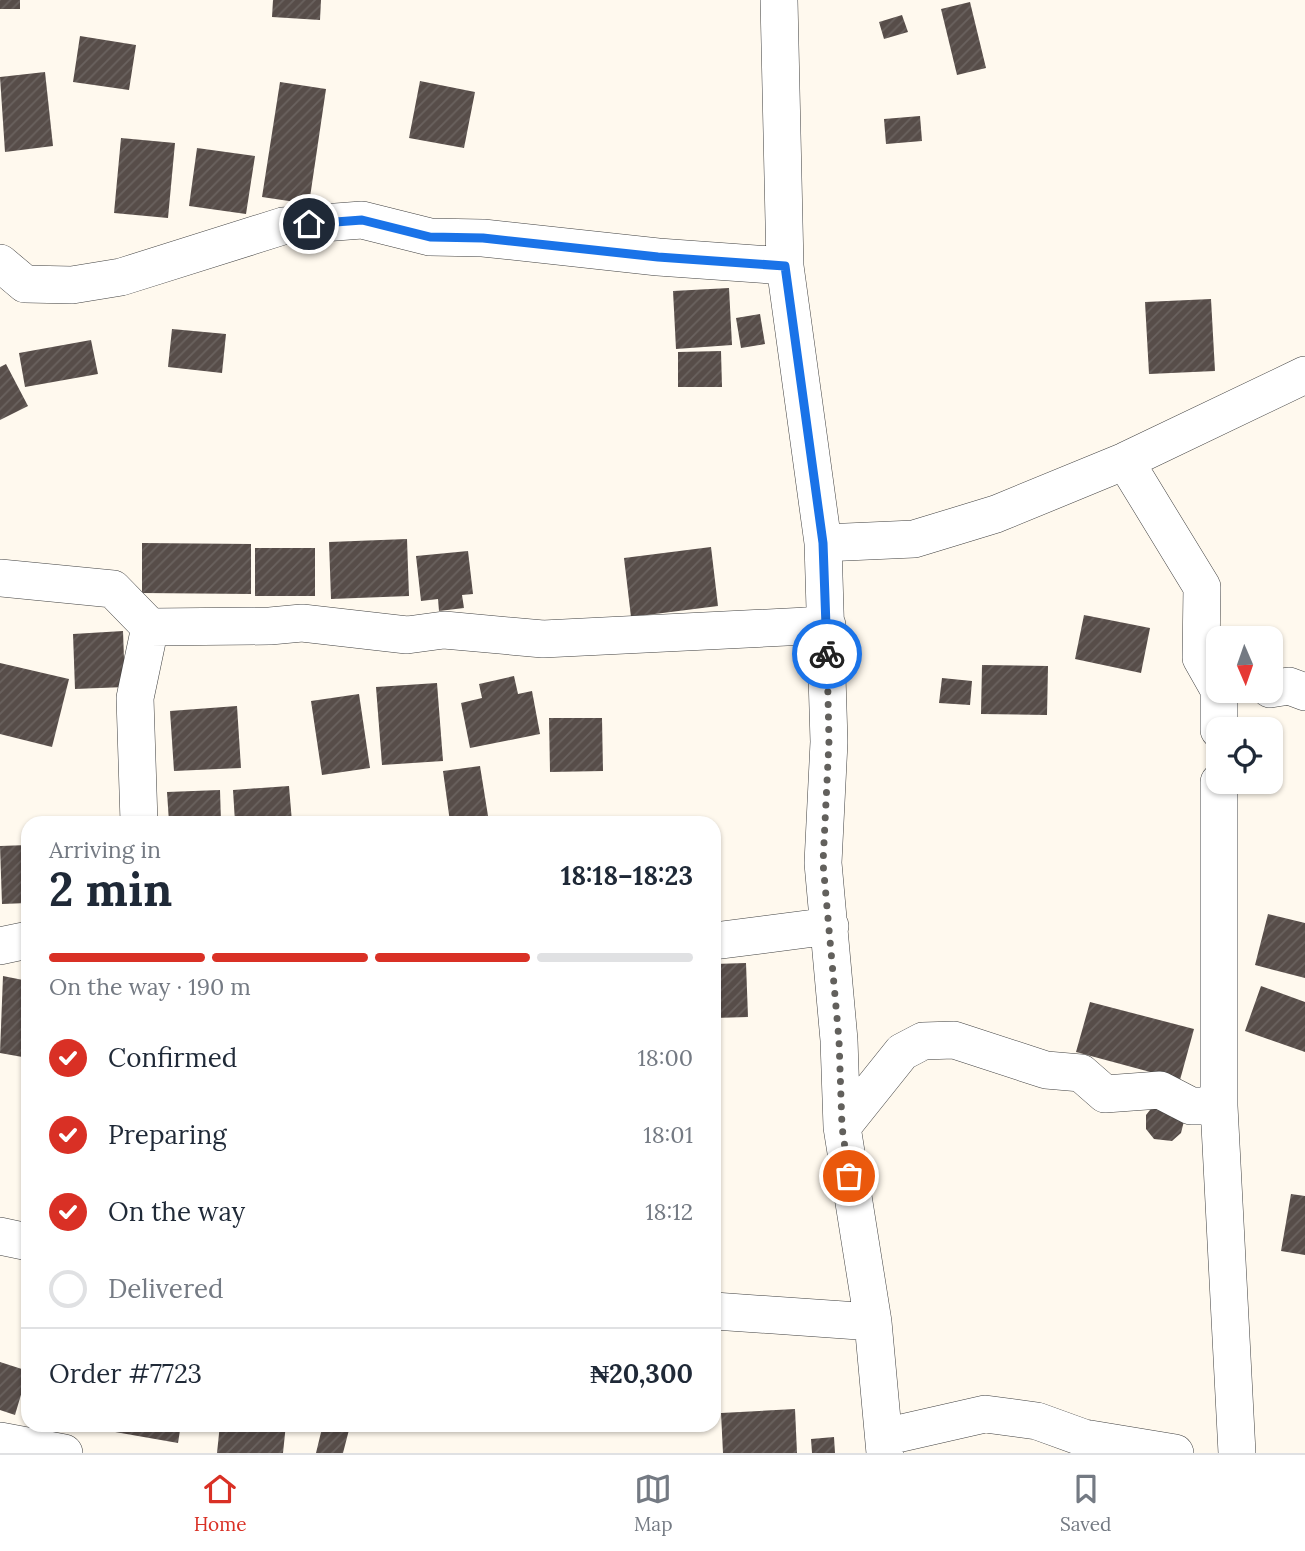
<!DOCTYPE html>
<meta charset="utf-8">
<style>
body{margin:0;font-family:Lora,serif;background:#f2f2f3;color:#1f2937;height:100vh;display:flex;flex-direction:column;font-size:26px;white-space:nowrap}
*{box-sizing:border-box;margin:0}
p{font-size:23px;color:#747a83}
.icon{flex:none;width:38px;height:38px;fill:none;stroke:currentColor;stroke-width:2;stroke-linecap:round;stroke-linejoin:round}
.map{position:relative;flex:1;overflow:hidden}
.sheet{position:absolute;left:21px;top:816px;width:700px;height:616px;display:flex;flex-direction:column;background:#fff;border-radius:21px;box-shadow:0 2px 5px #0004}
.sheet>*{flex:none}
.needle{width:46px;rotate:178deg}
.tools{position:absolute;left:1206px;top:626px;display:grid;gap:14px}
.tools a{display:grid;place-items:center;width:77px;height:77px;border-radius:14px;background:#fff;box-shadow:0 2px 5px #0004;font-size:35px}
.pin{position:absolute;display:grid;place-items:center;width:60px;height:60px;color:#fff;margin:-30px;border:4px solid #fff;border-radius:50%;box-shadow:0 2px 7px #0007}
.courier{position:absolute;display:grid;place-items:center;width:70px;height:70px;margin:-35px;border:5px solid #1a73e8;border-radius:50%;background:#fff;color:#222;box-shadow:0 2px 9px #0007}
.headline em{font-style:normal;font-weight:800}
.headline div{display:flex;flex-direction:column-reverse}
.headline{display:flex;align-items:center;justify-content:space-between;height:119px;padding:0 28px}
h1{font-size:46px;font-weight:800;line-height:52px}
.bar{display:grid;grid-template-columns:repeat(4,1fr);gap:10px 7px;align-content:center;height:84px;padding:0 28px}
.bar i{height:9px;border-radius:5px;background:#e0e1e3}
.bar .on{background:#d93025}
.bar p{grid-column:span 4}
.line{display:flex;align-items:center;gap:18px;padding:0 28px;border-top:2px solid #e0e1e3}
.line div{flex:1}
ol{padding:0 28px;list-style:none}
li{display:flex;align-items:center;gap:21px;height:77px}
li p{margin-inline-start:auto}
li .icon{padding:7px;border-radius:50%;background:#d93025;color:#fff;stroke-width:4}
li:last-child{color:#747a83}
li i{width:38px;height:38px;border:4px solid #e0e1e3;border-radius:50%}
.menu{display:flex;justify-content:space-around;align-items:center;height:98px;border-top:2px solid #e0e1e3;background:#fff;font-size:19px;color:#747a83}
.menu a{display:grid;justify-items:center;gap:4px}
.menu .on{color:#d93025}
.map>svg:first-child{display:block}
</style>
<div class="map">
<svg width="1305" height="1453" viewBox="0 0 1305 1453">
<defs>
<pattern id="building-hatch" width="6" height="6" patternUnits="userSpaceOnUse" patternTransform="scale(1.75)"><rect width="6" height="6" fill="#574d49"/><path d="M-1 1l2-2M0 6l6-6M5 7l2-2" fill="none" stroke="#6a625f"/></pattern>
</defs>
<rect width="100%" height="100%" fill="#fff9ee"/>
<path fill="url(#building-hatch)" d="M 0,0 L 20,0 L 20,9 L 0,9 Z
M 273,0 L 321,0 L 320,20 L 272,17 Z
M 970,2 L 986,68 L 957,75 L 941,9 Z
M 902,15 L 908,32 L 884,39 L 879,22 Z
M 80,36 L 136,45 L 129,90 L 73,82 Z
M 45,72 L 53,146 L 5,152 L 0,77 Z
M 420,81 L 475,92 L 464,148 L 409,138 Z
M 280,82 L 326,89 L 309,204 L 262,197 Z
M 920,116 L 922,141 L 886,144 L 884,119 Z
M 121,138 L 175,143 L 168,218 L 114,213 Z
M 197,148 L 255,156 L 246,214 L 189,206 Z
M 729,288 L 732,345 L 676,349 L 673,291 Z
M 1211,299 L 1215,371 L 1149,374 L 1145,302 Z
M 760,314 L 765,344 L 741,348 L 736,318 Z
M 172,329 L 226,334 L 222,373 L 168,367 Z
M 91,340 L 98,374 L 25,387 L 19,353 Z
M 721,351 L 722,387 L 678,387 L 678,352 Z
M 6,364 L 28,406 L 0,420 L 0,367 Z
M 407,539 L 409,596 L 331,599 L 329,542 Z
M 142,543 L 251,544 L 251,594 L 142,593 Z
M 711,547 L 718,606 L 631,617 L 624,558 Z
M 255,548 L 315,548 L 315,596 L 255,596 Z
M 468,551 L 473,594 L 462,595 L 464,608 L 439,611 L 438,599 L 421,601 L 416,556 Z
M 1084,615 L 1150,628 L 1141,673 L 1075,659 Z
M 123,631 L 125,687 L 75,689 L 73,634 Z
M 0,663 L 69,679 L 52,747 L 0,734 Z
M 982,665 L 1048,666 L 1047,715 L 981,714 Z
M 514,676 L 518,694 L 532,691 L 540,734 L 470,748 L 461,703 L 482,698 L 479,684 Z
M 942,678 L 972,681 L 970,705 L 939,703 Z
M 437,683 L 443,761 L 382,765 L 376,687 Z
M 359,694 L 370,768 L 322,775 L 311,701 Z
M 237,706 L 241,768 L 174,771 L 170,711 Z
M 549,718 L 602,718 L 603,771 L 550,772 Z
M 480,766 L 489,822 L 450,822 L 443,771 Z
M 289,786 L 292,822 L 235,822 L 233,790 Z
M 220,790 L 221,822 L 169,822 L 167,792 Z
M 28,845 L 28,903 L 2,904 L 0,846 Z
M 1268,914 L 1305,923 L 1305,978 L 1255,965 Z
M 746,963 L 748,1017 L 714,1018 L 714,964 Z
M 3,976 L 28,981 L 28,1058 L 0,1053 Z
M 1261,986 L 1305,1002 L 1305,1052 L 1245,1031 Z
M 1090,1002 L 1194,1029 L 1180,1080 L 1076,1052 Z
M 1154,1105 L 1184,1121 L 1181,1133 L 1172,1141 L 1154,1139 L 1146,1129 L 1146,1115 Z
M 1291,1194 L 1305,1196 L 1305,1255 L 1281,1251 Z
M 0,1362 L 28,1371 L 15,1415 L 0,1410 Z
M 795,1409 L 797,1453 L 723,1453 L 721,1413 Z
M 99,1424 L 181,1424 L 178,1443 L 98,1429 Z
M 220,1424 L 286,1424 L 283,1453 L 217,1453 Z
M 323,1424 L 350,1426 L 343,1453 L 316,1453 Z
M 443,1424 L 473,1424 L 471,1432 Z
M 834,1437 L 835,1453 L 812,1453 L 811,1439 Z"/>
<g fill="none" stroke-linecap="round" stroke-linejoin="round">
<defs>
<path id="street" d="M 779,0 L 785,266 L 823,543 L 829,742 L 823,863 L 839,1040 L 842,1127 L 873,1322 L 885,1453
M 0,263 L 25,284 L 72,285 L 121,277 L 283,226 L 362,220 L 430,237 L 483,238 L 658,257 L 785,266
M 1125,461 L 1202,587 L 1201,658 L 1218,688
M 823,543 L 914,539 L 996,514 L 1125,461 L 1305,375
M 0,578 L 113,589 L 150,627 L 270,626 L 302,623 L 407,635 L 444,630 L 543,639 L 827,625
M 1270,689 L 1289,686 L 1305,692
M 1219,730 L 1219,691
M 139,822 L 135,698 L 150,627
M 714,941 L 830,926
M 0,946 L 28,940
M 1219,1106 L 1237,1453
M 842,1127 L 902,1052 L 923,1041 L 954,1040 L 1046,1070 L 1081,1073 L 1105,1094 L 1160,1090 L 1191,1106 L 1219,1106 L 1219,782
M 0,1236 L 28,1242
M 714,1311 L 873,1322
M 884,1437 L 985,1414 L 1037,1421 L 1084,1438 L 1175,1453
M 0,1441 L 64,1453"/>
</defs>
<use href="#street" stroke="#414141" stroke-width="38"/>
<use href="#street" stroke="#fff" stroke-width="37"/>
</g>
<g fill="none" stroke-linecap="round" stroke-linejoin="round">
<path stroke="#62605c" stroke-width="7" stroke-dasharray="0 12.6" d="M 827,654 L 829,741 L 823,863 L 839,1040 L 842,1127 L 849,1176"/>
<path stroke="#1a73e8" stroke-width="9" d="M 309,224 L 362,220 L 430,237 L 483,238 L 658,257 L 785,266 L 823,543 L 827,654"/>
</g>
</svg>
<div class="tools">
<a><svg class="needle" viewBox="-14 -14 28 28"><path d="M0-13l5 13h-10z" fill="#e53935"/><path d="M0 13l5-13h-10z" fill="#747a83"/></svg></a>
<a><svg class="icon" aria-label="locate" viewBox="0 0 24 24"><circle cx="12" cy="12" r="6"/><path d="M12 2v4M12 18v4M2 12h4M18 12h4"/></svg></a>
</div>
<div class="pin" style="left:849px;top:1176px;background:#ea580c"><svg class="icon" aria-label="bag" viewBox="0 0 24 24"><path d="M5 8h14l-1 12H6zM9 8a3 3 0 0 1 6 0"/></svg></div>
<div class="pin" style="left:309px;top:224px;background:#1f2937"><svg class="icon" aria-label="home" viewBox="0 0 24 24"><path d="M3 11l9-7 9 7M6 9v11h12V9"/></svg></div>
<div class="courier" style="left:827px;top:654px"><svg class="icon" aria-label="bike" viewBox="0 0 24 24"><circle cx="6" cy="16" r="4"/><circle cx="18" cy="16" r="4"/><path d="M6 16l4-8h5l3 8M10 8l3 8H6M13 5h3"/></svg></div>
<section class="sheet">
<div class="headline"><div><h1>2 min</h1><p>Arriving in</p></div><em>18:18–18:23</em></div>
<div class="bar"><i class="on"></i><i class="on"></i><i class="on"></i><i></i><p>On the way · 190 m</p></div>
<ol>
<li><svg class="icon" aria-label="check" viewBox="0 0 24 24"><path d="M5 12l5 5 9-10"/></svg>Confirmed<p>18:00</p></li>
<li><svg class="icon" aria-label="check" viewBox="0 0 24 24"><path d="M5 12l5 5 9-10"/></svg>Preparing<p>18:01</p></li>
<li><svg class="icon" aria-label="check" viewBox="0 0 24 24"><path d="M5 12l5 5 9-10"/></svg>On the way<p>18:12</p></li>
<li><i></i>Delivered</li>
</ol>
<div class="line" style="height:91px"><div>Order #7723</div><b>₦20,300</b></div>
</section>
</div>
<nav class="menu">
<a class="on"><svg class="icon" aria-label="home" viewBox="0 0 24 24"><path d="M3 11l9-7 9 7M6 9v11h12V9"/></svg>Home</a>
<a><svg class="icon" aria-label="map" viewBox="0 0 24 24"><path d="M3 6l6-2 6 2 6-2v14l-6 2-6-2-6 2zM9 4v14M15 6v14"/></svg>Map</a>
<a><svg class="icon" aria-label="saved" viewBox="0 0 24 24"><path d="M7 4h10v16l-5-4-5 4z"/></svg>Saved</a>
</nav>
